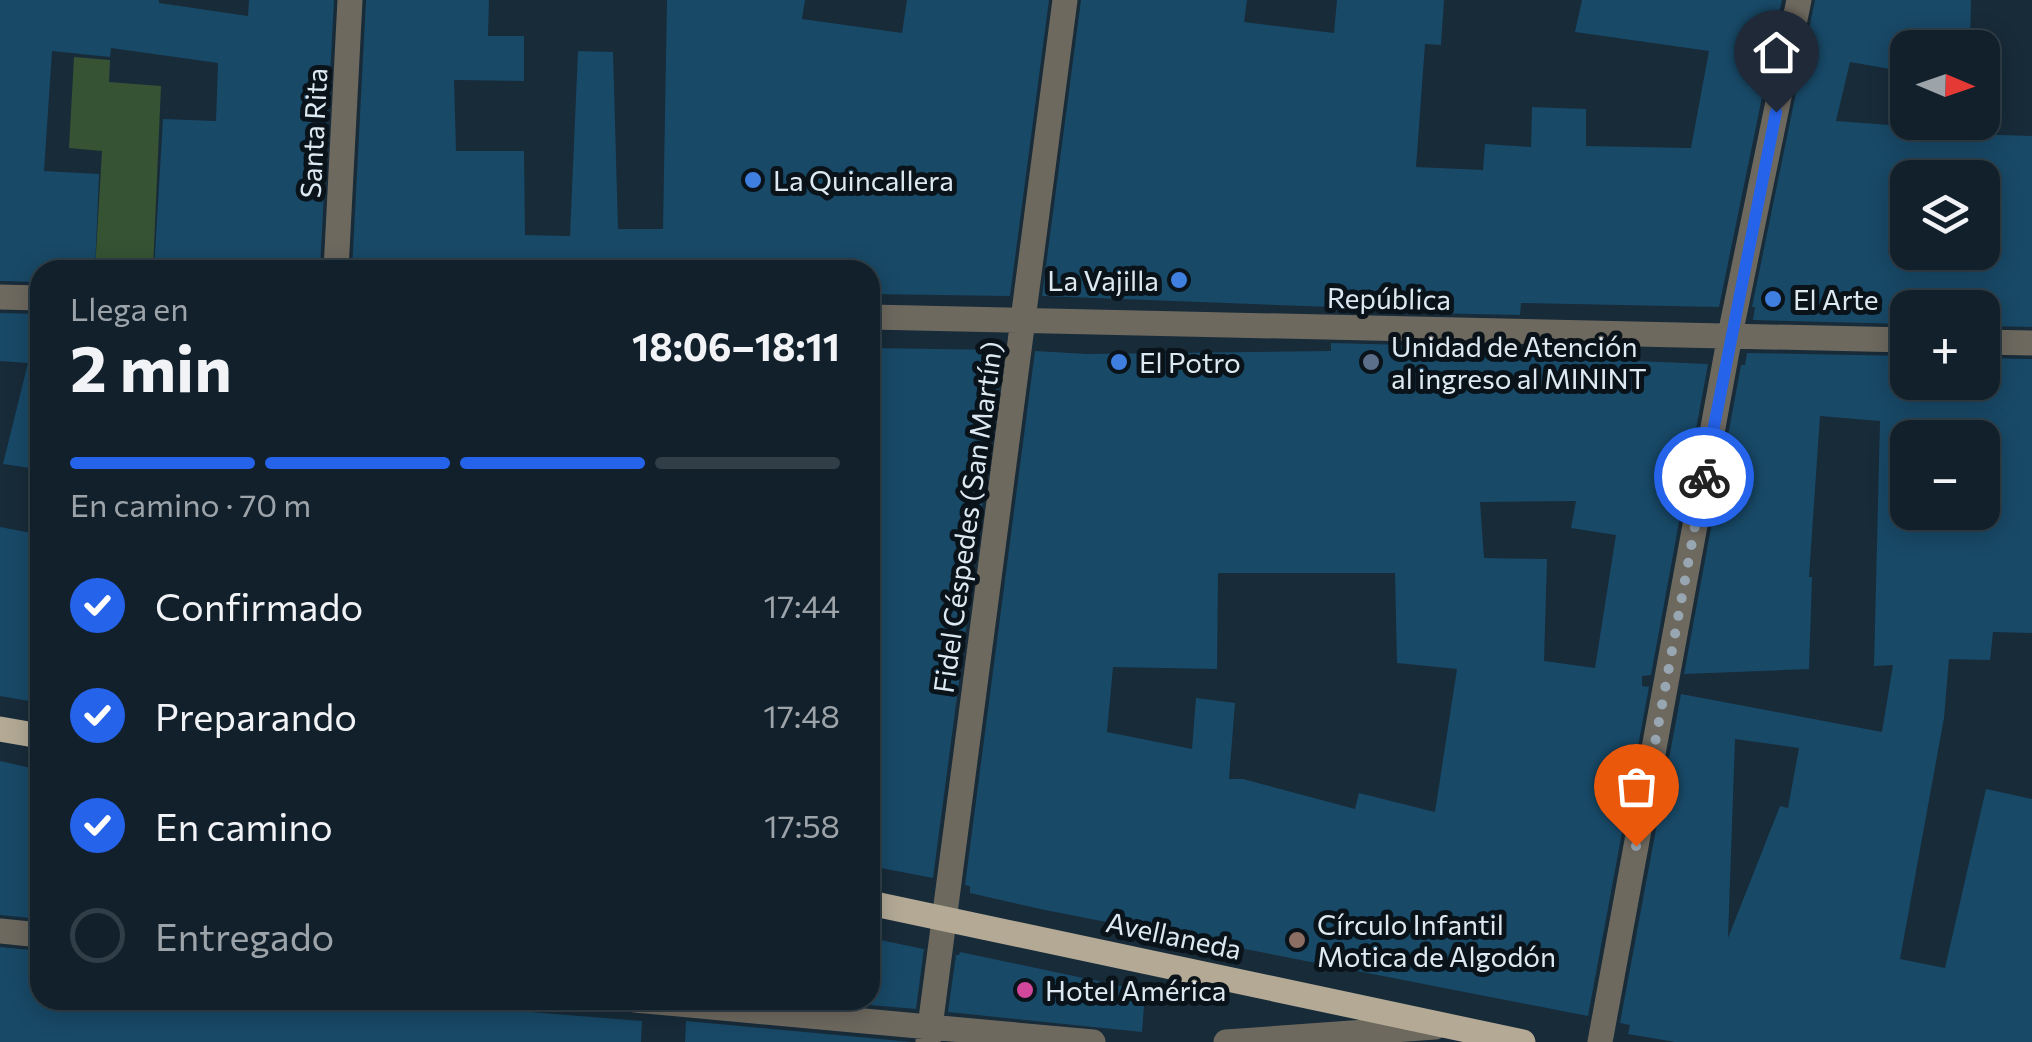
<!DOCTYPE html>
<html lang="es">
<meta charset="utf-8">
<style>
body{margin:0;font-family:Commissioner,sans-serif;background:#1b2833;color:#f1f3f6;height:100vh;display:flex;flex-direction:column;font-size:38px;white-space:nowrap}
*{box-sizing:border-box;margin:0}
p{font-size:32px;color:#9ca3a9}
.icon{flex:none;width:55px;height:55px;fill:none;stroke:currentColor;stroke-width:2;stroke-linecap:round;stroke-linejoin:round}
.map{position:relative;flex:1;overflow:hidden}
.details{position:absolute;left:30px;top:260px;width:850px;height:750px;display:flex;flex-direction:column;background:#12202b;border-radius:30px;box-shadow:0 5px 25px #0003,0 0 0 2px #313e47}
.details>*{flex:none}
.needle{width:65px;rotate:92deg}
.buttons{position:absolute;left:1890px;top:30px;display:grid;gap:20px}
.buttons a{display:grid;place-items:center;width:110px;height:110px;border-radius:20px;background:#12202b;box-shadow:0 5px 25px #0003,0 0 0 2px #313e47;font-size:50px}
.pin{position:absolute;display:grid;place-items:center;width:85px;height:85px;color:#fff;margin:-102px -42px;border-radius:50% 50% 50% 0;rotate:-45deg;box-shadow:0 0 10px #0007}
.pin .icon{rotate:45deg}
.courier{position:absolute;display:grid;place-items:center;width:100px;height:100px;margin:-50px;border:8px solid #2563eb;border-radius:50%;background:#fff;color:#222;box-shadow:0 2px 12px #0007}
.head em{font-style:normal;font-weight:700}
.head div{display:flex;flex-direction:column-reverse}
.head{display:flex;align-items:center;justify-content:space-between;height:170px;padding:0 40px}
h1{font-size:65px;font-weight:700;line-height:75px}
.bar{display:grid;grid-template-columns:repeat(4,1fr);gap:15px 10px;align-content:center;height:120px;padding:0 40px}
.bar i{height:12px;border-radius:8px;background:#313e47}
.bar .current{background:#2563eb}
.bar p{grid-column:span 4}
ol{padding:0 40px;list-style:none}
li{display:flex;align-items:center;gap:30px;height:110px}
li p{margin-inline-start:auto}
li .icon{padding:10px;border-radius:50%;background:#2563eb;color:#fff;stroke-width:4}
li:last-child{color:#9ca3a9}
li i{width:55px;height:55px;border:5px solid #313e47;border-radius:50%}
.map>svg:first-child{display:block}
</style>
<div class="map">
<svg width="2032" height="1042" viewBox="0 0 2032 1042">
<rect width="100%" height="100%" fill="#182b39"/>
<path fill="#365334" d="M 74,57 L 110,60 L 109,82 L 161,86 L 153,270 L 95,270 L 102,151 L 69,148 Z"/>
<path fill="#184967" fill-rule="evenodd" d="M 0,0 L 159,0 L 159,3 L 248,16 L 249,0 L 334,0 L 320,270 L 154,270 L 163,119 L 216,121 L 218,63 L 111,48 L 110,57 L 52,51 L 44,171 L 99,174 L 95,270 L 40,270 L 40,282 L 0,281 Z
M 366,0 L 489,0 L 488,36 L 524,36 L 524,81 L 454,80 L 456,151 L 524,151 L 525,235 L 570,236 L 578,51 L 613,52 L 618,229 L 663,229 L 667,0 L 805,0 L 802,19 L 902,33 L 907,0 L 1049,0 L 1010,296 L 870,294 L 870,270 L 352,270 Z
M 1081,0 L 1247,0 L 1244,22 L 1334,33 L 1337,0 L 1444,0 L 1441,45 L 1425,44 L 1416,167 L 1483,170 L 1485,144 L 1531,147 L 1532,107 L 1586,109 L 1586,146 L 1691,148 L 1709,51 L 1575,32 L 1582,0 L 1782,0 L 1719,307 L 1521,303 L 1520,315 L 1332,311 L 1332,307 L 1042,296 Z
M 1815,0 L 1971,0 L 1970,48 L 1908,48 L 1908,72 L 1850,62 L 1836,121 L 1969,131 L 1969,134 L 2032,136 L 2032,327 L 1982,326 L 1982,308 L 1908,308 L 1908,324 L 1753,320 L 1755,307 L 1752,307 ZM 1908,178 L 1982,178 L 1982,252 L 1908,252 Z
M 0,313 L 40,314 L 40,462 L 33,461 L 30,468 L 3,464 L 28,363 L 0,361 Z
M 1331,343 L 1518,348 L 1517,356 L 1708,364 L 1651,675 L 1642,676 L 1642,686 L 1649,687 L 1588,1016 L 1045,910 L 970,893 L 970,886 L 965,885 L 1035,351 L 1087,354 L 1331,351 ZM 1576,501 L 1571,528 L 1616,535 L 1595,668 L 1544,661 L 1547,559 L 1484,558 L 1480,502 ZM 1218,573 L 1395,573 L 1397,663 L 1457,669 L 1435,812 L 1359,793 L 1355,809 L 1243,779 L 1229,779 L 1235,703 L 1196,698 L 1192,749 L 1107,732 L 1113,667 L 1217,669 Z
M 870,348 L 1003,350 L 933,878 L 870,866 Z
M 1747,353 L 1908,356 L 1908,382 L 1982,382 L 1982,358 L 2032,359 L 2032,633 L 1993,632 L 1990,660 L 1949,659 L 1944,718 L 1900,959 L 1945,968 L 1986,789 L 2032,799 L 2032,1042 L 1675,1042 L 1628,1034 L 1630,1025 L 1620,1023 L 1681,694 L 1882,732 L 1893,665 L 1874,666 L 1880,421 L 1820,416 L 1809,577 L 1812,577 L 1809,669 L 1684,674 L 1741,365 L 1745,365 ZM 1908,438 L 1982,438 L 1982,512 L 1908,512 ZM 1735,739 L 1799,748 L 1788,808 L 1780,806 L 1728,938 Z
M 0,527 L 37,534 L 28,583 L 40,584 L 40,703 L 0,696 Z
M 0,761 L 40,770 L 40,854 L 36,880 L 40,881 L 40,919 L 0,915 Z
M 870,938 L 924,949 L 916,1009 L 813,1000 L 870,1000 Z
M 0,947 L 40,951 L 40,1000 L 378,1000 L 642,1021 L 641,1042 L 0,1042 Z
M 960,952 L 1145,991 L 1142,1032 L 948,1012 L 956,955 L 959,955 Z
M 686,1021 L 912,1042 L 685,1042 Z"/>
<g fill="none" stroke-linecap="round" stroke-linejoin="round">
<path stroke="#6e695f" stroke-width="25" d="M 336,270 L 350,0
M 0,297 L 40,298
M 870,317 L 1908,340
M 1982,342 L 2032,343
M 0,931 L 40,935
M 635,1000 L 1093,1042
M 928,1042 L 1065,0
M 1226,1042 L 1435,1027
M 1600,1042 L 1730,335 L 1799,0"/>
<path stroke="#b3a995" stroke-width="25" d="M 0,729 L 40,736
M 870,903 L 1523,1042"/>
</g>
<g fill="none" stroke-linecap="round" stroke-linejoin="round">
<path stroke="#98a6b1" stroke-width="10" stroke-dasharray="0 18" d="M 1636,846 L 1704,477"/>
<path stroke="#2563eb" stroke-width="12" d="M 1704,477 L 1776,112"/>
</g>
<g fill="#3f7fe0" stroke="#0a1319" stroke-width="4">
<circle cx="753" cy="180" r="10"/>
<circle cx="1179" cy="280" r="10"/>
<circle cx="1773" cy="299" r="10"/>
<circle cx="1119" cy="362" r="10"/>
</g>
<circle fill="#5c6f8a" stroke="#0a1319" stroke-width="4" cx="1371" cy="362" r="10"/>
<circle fill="#8d6e63" stroke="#0a1319" stroke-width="4" cx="1297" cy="940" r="10"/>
<circle fill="#d1479c" stroke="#0a1319" stroke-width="4" cx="1025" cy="990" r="10"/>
<g text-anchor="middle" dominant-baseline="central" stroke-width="10" stroke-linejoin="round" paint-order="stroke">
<g font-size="28" fill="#dde9f2" stroke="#0a1319">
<text transform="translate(313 133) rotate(-87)">Santa Rita</text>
<text transform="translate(1389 298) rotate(1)">República</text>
<text transform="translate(967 517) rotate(-82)">Fidel Céspedes (San Martín)</text>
<text transform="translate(1174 935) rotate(12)">Avellaneda</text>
</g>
<g font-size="28" fill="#dde9f2" stroke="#0a1319" text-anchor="start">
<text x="773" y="180">La Quincallera</text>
<text x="1159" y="280" text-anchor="end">La Vajilla</text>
<text x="1793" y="299">El Arte</text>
<text x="1391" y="346">Unidad de Atención<tspan x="1391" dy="32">al ingreso al MININT</tspan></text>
<text x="1139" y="362">El Potro</text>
<text x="1317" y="924">Círculo Infantil<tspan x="1317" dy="32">Motica de Algodón</tspan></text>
<text x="1045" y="990">Hotel América</text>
</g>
</g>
</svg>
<div class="buttons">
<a><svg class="needle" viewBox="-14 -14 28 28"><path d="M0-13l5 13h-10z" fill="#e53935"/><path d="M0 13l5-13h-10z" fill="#9ca3a9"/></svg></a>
<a><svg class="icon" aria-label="layers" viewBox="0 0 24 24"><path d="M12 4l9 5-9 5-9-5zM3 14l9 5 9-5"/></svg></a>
<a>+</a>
<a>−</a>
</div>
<div class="pin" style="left:1636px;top:846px;background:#ea580c"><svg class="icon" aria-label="bag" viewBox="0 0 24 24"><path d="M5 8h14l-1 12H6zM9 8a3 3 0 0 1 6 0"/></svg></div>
<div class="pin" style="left:1776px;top:112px;background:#1f2937"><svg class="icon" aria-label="home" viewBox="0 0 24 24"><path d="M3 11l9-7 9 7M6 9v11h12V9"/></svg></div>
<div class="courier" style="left:1704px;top:477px"><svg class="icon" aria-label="bike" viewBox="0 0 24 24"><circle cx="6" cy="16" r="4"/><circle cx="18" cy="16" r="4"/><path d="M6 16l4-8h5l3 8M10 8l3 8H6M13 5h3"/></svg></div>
<section class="details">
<div class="head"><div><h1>2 min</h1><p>Llega en</p></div><em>18:06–18:11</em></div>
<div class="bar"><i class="current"></i><i class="current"></i><i class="current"></i><i></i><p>En camino · 70 m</p></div>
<ol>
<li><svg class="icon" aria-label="check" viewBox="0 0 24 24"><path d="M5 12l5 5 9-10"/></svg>Confirmado<p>17:44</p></li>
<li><svg class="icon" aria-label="check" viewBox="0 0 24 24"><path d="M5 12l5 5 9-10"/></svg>Preparando<p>17:48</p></li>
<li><svg class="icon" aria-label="check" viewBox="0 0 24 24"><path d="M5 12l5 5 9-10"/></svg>En camino<p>17:58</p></li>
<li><i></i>Entregado</li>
</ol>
</section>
</div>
